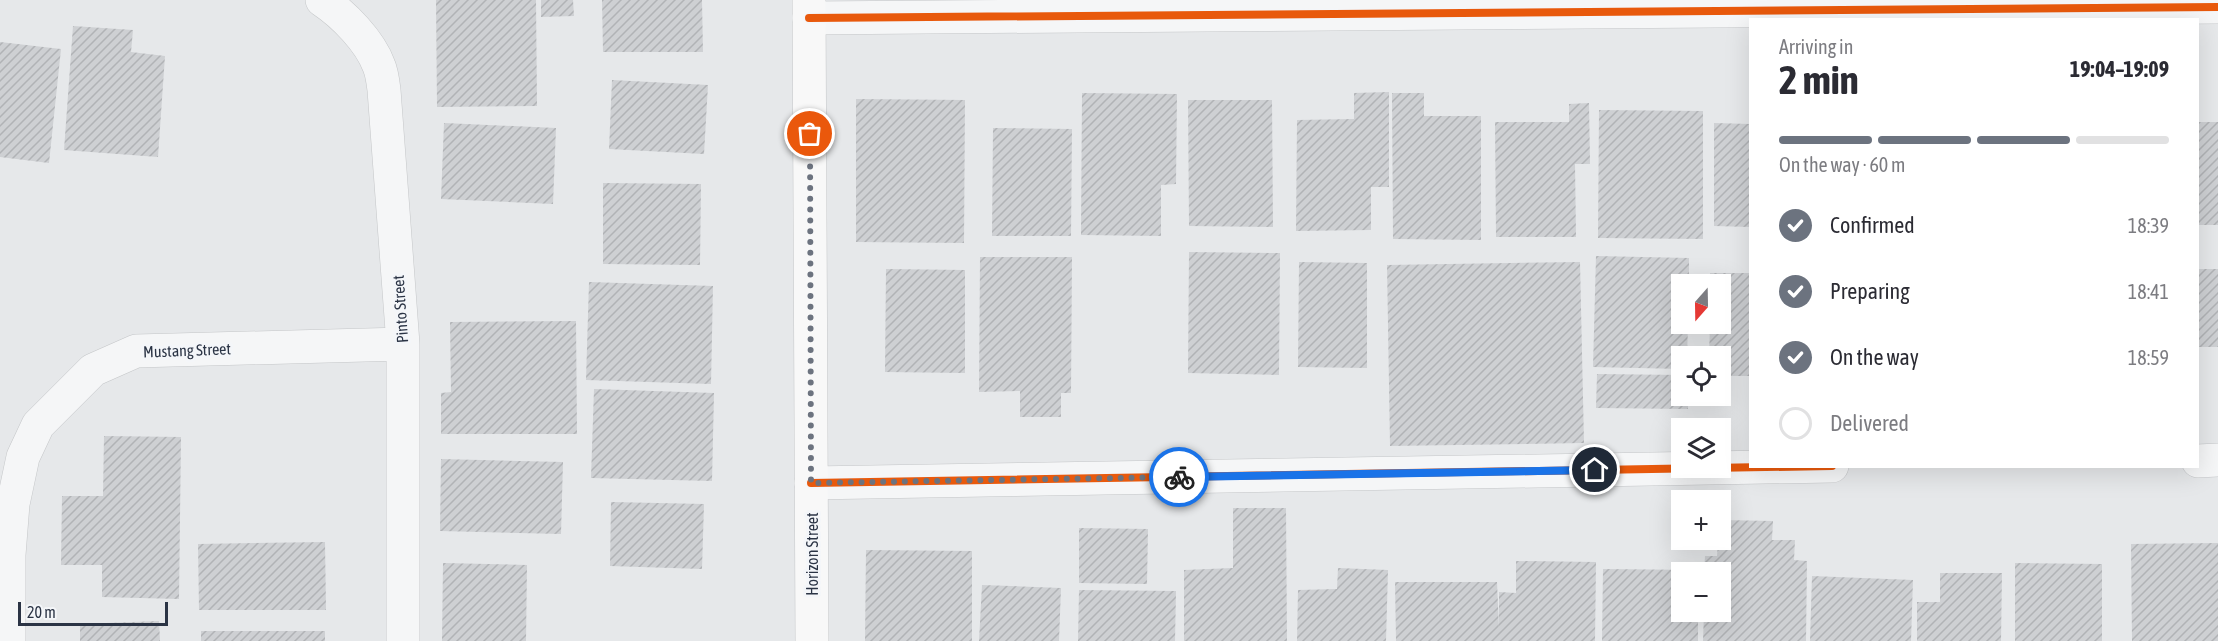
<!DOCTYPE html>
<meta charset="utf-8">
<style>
body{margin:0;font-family:"Asap Condensed",sans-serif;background:#f7f7f7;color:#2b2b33;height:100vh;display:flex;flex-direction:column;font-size:22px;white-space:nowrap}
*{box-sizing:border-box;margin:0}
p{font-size:20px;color:#7c7c81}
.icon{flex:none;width:33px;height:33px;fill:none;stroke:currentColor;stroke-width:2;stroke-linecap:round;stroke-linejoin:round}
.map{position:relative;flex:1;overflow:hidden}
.side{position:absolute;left:1749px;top:18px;width:450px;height:450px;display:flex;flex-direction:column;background:#fff;border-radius:0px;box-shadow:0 6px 24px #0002}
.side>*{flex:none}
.needle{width:39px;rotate:200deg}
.buttons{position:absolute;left:1671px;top:274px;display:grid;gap:12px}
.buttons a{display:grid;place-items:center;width:60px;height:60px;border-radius:0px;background:#fff;box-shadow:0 6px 24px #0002;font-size:30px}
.scale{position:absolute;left:18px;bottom:15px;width:150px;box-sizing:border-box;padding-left:6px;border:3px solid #2b3445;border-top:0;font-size:16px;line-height:21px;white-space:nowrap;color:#2b3445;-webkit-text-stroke:4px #f4f6f9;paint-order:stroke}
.pin{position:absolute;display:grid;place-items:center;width:51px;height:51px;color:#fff;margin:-26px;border:3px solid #fff;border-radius:50%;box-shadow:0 2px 6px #0007}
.courier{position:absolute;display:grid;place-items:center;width:60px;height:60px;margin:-30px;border:4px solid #1a73e8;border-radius:50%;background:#fff;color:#222;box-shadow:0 2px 8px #0007}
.head em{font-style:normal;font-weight:700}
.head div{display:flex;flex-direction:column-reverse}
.head{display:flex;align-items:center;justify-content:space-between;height:102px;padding:0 30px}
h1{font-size:39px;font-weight:700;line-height:45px}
.bar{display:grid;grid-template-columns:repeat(4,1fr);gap:9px 6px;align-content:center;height:72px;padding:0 30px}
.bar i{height:8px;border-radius:4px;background:#e1e1e2}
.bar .selected{background:#6c737f}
.bar p{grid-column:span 4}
ol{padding:0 30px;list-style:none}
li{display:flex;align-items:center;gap:18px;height:66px}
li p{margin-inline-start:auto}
li .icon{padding:6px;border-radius:50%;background:#6c737f;color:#fff;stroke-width:4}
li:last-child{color:#7c7c81}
li i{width:33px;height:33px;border:3px solid #e1e1e2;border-radius:50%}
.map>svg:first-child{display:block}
</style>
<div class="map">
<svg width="2218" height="641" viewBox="0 0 2218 641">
<defs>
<pattern id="building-hatch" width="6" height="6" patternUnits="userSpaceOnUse" patternTransform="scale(1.5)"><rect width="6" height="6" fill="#ced0d3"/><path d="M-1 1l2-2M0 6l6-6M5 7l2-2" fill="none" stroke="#b1b3b6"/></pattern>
</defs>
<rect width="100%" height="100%" fill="#e6e8ea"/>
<path fill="url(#building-hatch)" d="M 436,0 L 536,0 L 537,106 L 437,107 Z
M 541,0 L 573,0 L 574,16 L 541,17 Z
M 602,0 L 702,0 L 703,52 L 603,52 Z
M 73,26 L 133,30 L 131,52 L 165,56 L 158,157 L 64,150 Z
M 0,42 L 61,49 L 49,163 L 0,157 Z
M 612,80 L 708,85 L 704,154 L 609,149 Z
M 1389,92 L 1389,187 L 1371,187 L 1371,230 L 1296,231 L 1297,120 L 1354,119 L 1354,93 Z
M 1082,93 L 1177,94 L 1176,184 L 1161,185 L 1161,236 L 1081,235 Z
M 1392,93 L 1424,93 L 1424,116 L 1481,116 L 1481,240 L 1393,239 Z
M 856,99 L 965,100 L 964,243 L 856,242 Z
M 1188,100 L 1272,100 L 1273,227 L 1189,226 Z
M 1589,103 L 1590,164 L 1575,164 L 1576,237 L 1496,237 L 1495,122 L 1569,122 L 1569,104 Z
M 1599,110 L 1703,111 L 1703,239 L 1598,238 Z
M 2198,122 L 2218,122 L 2218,225 L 2198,225 Z
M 444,123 L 556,128 L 553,204 L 441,199 Z
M 1714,123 L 1750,124 L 1750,227 L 1714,226 Z
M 993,128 L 1072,129 L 1071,236 L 992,236 Z
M 603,183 L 701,184 L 700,265 L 603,264 Z
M 1189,252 L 1280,253 L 1279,375 L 1188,373 Z
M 1596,256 L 1689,258 L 1689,285 L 1682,285 L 1682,324 L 1688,324 L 1687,357 L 1682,357 L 1682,369 L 1593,367 Z
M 980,257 L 1072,257 L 1071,393 L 1061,393 L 1061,417 L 1020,417 L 1020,391 L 979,392 Z
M 1299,262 L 1367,263 L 1367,368 L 1298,367 Z
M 1580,262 L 1584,443 L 1390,446 L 1387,265 Z
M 886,269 L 965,270 L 965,373 L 885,372 Z
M 2198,269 L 2218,269 L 2218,347 L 2198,347 Z
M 1710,273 L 1750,273 L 1750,376 L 1720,376 L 1720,357 L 1709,357 L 1710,324 L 1720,324 L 1720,285 L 1710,285 Z
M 589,282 L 713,286 L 711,384 L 586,380 Z
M 576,321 L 577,434 L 441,434 L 441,393 L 451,392 L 450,322 Z
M 1597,374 L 1682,375 L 1682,396 L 1688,396 L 1688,409 L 1596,408 Z
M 594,389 L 714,393 L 712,481 L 591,478 Z
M 104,436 L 181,437 L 179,599 L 102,597 L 102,565 L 61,565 L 62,496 L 103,496 Z
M 441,459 L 563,462 L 561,534 L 440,531 Z
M 611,502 L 704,504 L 702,569 L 610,566 Z
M 1233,508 L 1286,508 L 1287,641 L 1184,641 L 1184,570 L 1233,568 Z
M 1720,520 L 1773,521 L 1772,540 L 1795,540 L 1794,560 L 1807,561 L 1806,641 L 1703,641 L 1704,612 L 1720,612 L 1720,573 L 1704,573 L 1705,556 L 1717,556 Z
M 1079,528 L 1148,529 L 1147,584 L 1079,583 Z
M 325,542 L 326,610 L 199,610 L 198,544 Z
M 2218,543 L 2218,641 L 2132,641 L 2131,544 Z
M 866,550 L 972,551 L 972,641 L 865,641 Z
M 1516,561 L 1596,562 L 1595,641 L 1396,641 L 1395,582 L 1497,582 L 1499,628 L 1499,592 L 1516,593 Z
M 443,563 L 527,565 L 526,641 L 442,641 Z
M 2015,563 L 2102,564 L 2102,641 L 2015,641 Z
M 1338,568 L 1388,570 L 1386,641 L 1297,641 L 1298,590 L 1337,589 Z
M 1603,569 L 1698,570 L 1698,573 L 1682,573 L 1682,612 L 1698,612 L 1698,641 L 1602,641 Z
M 1940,573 L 2002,573 L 2001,641 L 1917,641 L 1917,602 L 1940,602 Z
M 1812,576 L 1913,580 L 1911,641 L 1810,641 Z
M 982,585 L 1061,588 L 1059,641 L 979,641 Z
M 1079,590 L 1176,591 L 1175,641 L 1078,641 Z
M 159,621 L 160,641 L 80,641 L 80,624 Z
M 201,631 L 325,631 L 325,641 L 201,641 Z"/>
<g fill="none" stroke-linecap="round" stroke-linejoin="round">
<defs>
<path id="street" d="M 322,0 C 343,14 370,41 379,66 C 382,73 383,82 384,90 L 403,344 L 403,641
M 809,18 L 2218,7
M 2198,461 L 2218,460
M 811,483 L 1832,466
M 9,641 L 9,555 L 13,504 L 23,457 L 38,425 L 93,370 L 136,351 L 403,344"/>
<path id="secondary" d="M 809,0 L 812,641"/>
</defs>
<use href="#street" stroke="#c4c6c8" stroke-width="34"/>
<use href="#secondary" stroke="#c4c6c8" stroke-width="34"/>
<use href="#street" stroke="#f5f6f7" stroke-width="33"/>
<use href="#secondary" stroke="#f8f8f8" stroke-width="33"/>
<defs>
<path id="cycleway" d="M 809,18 L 2218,7
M 811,483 L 1832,466"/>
</defs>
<use href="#cycleway" stroke="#f4f6f9" stroke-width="11"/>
<use href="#cycleway" stroke="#e8590c" stroke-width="8"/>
</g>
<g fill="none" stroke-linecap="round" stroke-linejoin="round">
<path stroke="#6c737f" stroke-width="6" stroke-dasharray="0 10.8" d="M 810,134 L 811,483 L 1179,477"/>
<path stroke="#1a73e8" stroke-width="8" d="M 1179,477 L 1595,470"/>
</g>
<g text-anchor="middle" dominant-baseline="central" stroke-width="6" stroke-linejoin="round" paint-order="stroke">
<g font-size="16" fill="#2b3445" stroke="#f4f6f9">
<text transform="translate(400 309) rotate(-94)">Pinto Street</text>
<text transform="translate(187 350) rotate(-2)">Mustang Street</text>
<text transform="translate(812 554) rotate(-90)">Horizon Street</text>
</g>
</g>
</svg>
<div class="buttons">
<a><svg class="needle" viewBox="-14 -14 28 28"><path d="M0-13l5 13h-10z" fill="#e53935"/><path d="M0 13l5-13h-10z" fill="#7c7c81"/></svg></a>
<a><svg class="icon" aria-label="locate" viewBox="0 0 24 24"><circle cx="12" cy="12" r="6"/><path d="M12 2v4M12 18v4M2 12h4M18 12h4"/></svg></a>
<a><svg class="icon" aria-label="layers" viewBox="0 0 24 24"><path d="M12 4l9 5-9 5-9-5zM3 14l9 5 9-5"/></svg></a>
<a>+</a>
<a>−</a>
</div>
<div class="scale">20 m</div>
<div class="pin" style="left:810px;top:134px;background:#ea580c"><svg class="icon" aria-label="bag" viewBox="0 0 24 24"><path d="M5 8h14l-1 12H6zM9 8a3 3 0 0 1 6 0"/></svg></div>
<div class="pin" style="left:1595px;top:470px;background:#1f2937"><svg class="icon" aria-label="home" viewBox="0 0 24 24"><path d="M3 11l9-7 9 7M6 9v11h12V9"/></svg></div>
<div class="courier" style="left:1179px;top:477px"><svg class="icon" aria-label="bike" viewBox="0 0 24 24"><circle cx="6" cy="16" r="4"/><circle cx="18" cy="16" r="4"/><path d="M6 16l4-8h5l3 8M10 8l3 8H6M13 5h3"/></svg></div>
<section class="side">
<div class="head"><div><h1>2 min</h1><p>Arriving in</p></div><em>19:04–19:09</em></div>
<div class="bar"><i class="selected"></i><i class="selected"></i><i class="selected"></i><i></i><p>On the way · 60 m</p></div>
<ol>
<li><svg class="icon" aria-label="check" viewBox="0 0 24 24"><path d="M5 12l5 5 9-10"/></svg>Confirmed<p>18:39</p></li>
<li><svg class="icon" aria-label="check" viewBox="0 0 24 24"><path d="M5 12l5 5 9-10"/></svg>Preparing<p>18:41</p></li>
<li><svg class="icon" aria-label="check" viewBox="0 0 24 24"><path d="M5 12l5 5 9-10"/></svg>On the way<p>18:59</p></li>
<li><i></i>Delivered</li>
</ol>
</section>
</div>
